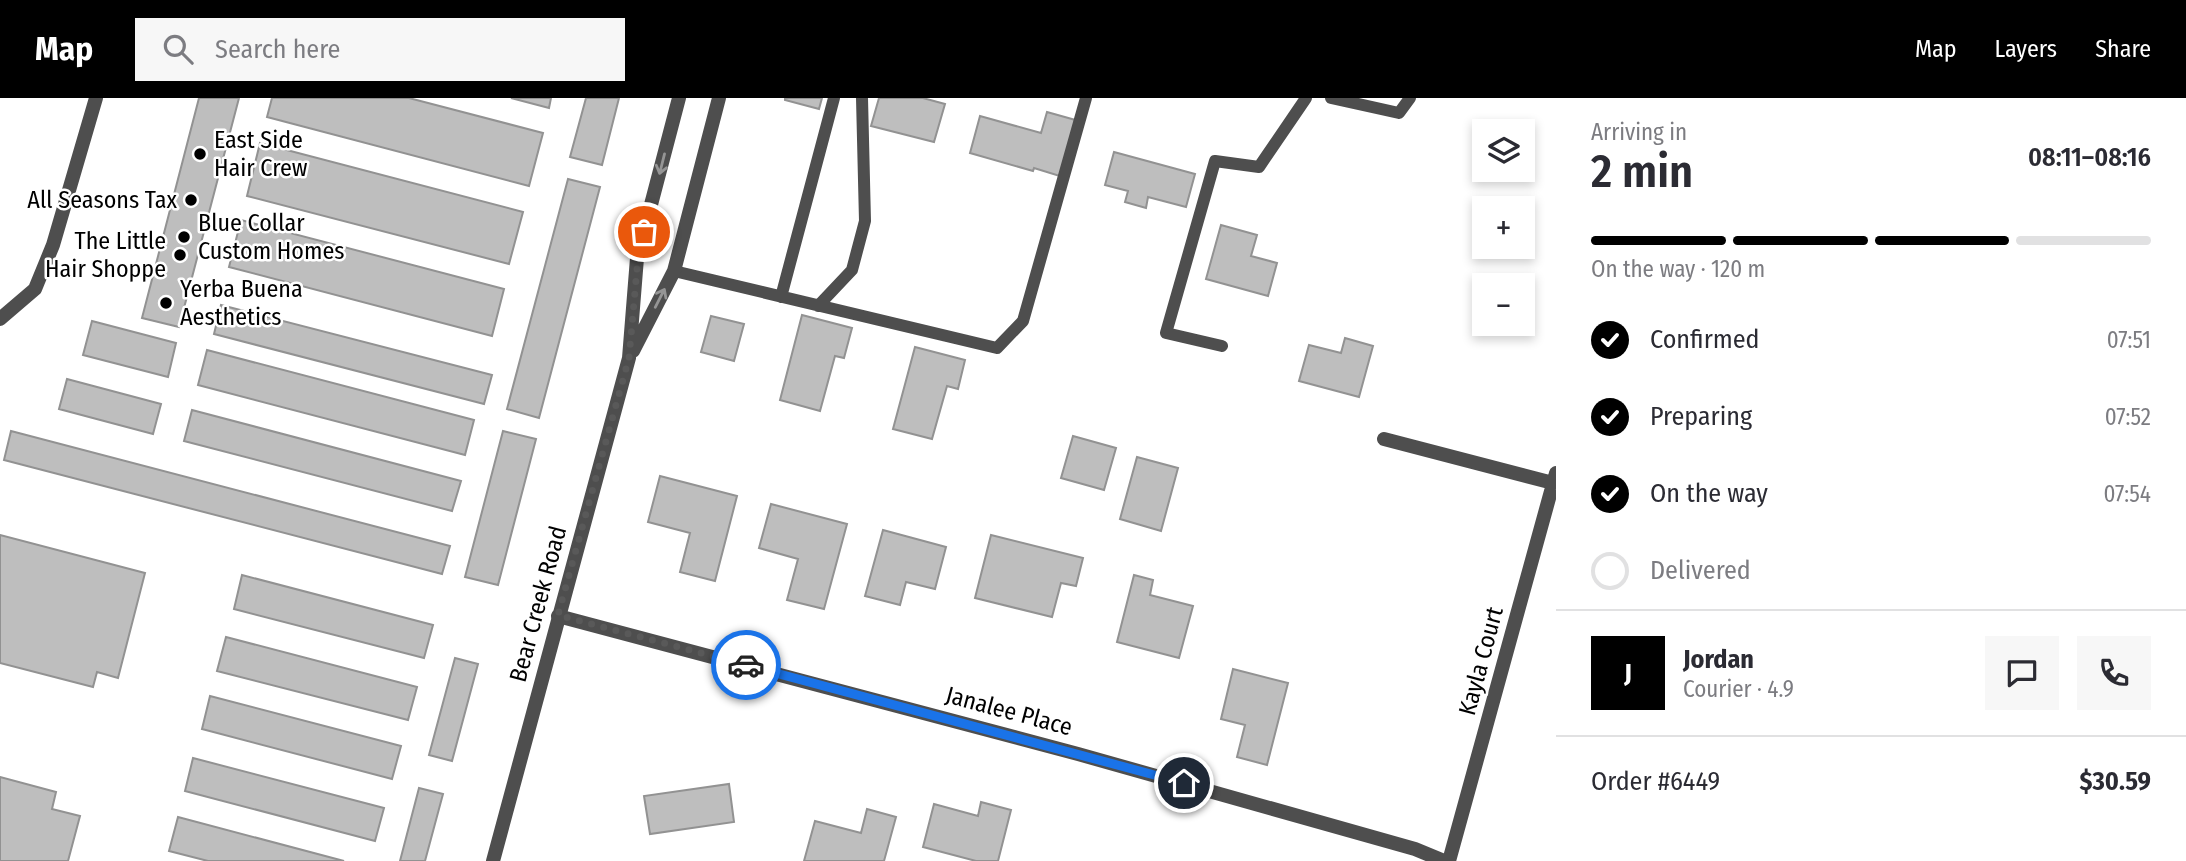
<!DOCTYPE html>
<meta charset="utf-8">
<style>
body{margin:0;font-family:"Fira Sans Condensed",sans-serif;background:#f7f7f7;color:#2b2b33;height:100vh;display:flex;flex-direction:column;font-size:26px;white-space:nowrap}
*{box-sizing:border-box;margin:0}
p{font-size:23px;color:#7c7c81}
.icon{flex:none;width:38px;height:38px;fill:none;stroke:currentColor;stroke-width:2;stroke-linecap:round;stroke-linejoin:round}
.map{position:relative;flex:1;overflow:hidden}
.panel{display:flex;flex-direction:column;background:#fff;width:630px}
.panel>*{flex:none}
.fabs{position:absolute;left:1472px;top:21px;display:grid;gap:14px}
.fabs a{display:grid;place-items:center;width:63px;height:63px;border-radius:0px;background:#fff;box-shadow:0 4px 10px #0003;font-size:35px}
.pin{position:absolute;display:grid;place-items:center;width:60px;height:60px;color:#fff;margin:-30px;border:4px solid #fff;border-radius:50%;box-shadow:0 2px 7px #0007}
.courier{position:absolute;display:grid;place-items:center;width:70px;height:70px;margin:-35px;border:5px solid #1a73e8;border-radius:50%;background:#fff;color:#222;box-shadow:0 2px 9px #0007}
.headline em{font-style:normal;font-weight:600}
.headline div{display:flex;flex-direction:column-reverse}
.headline{display:flex;align-items:center;justify-content:space-between;height:119px;padding:0 35px}
h1{font-size:46px;font-weight:600;line-height:52px}
.bar{display:grid;grid-template-columns:repeat(4,1fr);gap:10px 7px;align-content:center;height:84px;padding:0 35px}
.bar i{height:9px;border-radius:5px;background:#e1e1e2}
.bar .selected{background:#000}
.bar p{grid-column:span 4}
.line{display:flex;align-items:center;gap:18px;padding:0 35px;border-top:2px solid #e1e1e2}
.line div{flex:1}
.round{display:grid;place-items:center;flex:none;width:74px;height:74px;border-radius:0px;background:#f7f7f7}
ol{padding:0 35px;list-style:none}
li{display:flex;align-items:center;gap:21px;height:77px}
li p{margin-inline-start:auto}
li .icon{padding:7px;border-radius:50%;background:#000;color:#fff;stroke-width:4}
li:last-child{color:#7c7c81}
li i{width:38px;height:38px;border:4px solid #e1e1e2;border-radius:50%}
header{display:flex;align-items:center;gap:42px;box-sizing:border-box;height:98px;padding:0 35px;background:#000;color:#fff}
header strong{font-size:33px}
nav{display:flex;gap:38px;margin-inline-start:auto;font-size:24px}
.search{width:490px;height:63px;background:#f7f7f7;display:flex;align-items:center;gap:18px;box-sizing:border-box;padding:0 24px;border-radius:0px;color:#7c7c81;font-size:26px}
main{display:flex;flex:1;min-height:0}
.map>svg:first-child{display:block}
</style>
<header>
<strong>Map</strong>
<div class="search"><svg class="icon" aria-label="search" viewBox="0 0 24 24"><circle cx="10" cy="10" r="6"/><path d="M15 15l6 6"/></svg>Search here</div>
<nav><a>Map</a><a>Layers</a><a>Share</a></nav>
</header>
<main>
<div class="map">
<svg width="1556" height="763" viewBox="0 0 1556 763">
<rect width="100%" height="100%" fill="#fff"/>
<path fill="#bebebe" stroke="#929292" stroke-width="2" d="M 199,0 L 239,0 L 179,229 L 142,220 Z
M 272,0 L 409,0 L 543,35 L 529,88 L 267,19 Z
M 511,0 L 551,0 L 549,10 Z
M 586,0 L 619,0 L 602,67 L 570,59 Z
M 785,0 L 822,0 L 819,11 L 785,2 Z
M 879,0 L 923,0 L 945,6 L 934,44 L 871,28 Z
M 1047,14 L 1079,23 L 1063,79 L 1034,70 L 1033,73 L 970,55 L 980,18 L 1041,35 Z
M 260,45 L 523,114 L 509,166 L 247,98 Z
M 1114,54 L 1195,76 L 1186,109 L 1148,99 L 1146,110 L 1125,104 L 1128,93 L 1105,87 Z
M 568,81 L 600,89 L 539,320 L 507,311 Z
M 241,122 L 504,191 L 492,238 L 229,169 Z
M 1221,127 L 1257,137 L 1251,158 L 1277,165 L 1268,198 L 1206,181 Z
M 221,207 L 492,277 L 484,306 L 214,236 Z
M 802,217 L 852,230 L 844,260 L 835,258 L 820,313 L 780,302 Z
M 711,218 L 744,226 L 734,263 L 701,254 Z
M 92,223 L 176,245 L 168,279 L 83,257 Z
M 1345,240 L 1373,248 L 1359,299 L 1299,283 L 1309,247 L 1341,255 Z
M 915,249 L 965,262 L 958,291 L 947,288 L 932,341 L 893,331 Z
M 207,252 L 474,322 L 465,357 L 198,287 Z
M 67,281 L 161,306 L 153,336 L 59,311 Z
M 192,312 L 461,383 L 452,413 L 184,343 Z
M 11,333 L 450,448 L 442,476 L 4,362 Z
M 503,333 L 536,341 L 498,487 L 465,479 Z
M 1073,338 L 1116,350 L 1104,392 L 1061,380 Z
M 1137,359 L 1178,370 L 1161,433 L 1120,421 Z
M 660,378 L 737,398 L 715,483 L 680,474 L 690,435 L 648,424 Z
M 771,406 L 847,426 L 824,511 L 787,502 L 798,461 L 759,450 Z
M 883,432 L 946,449 L 935,491 L 906,484 L 900,507 L 865,498 Z
M 0,437 L 145,475 L 118,580 L 97,574 L 93,589 L 0,565 Z
M 991,437 L 1083,460 L 1076,488 L 1061,485 L 1052,519 L 975,500 Z
M 242,477 L 433,527 L 424,560 L 234,511 Z
M 1134,477 L 1153,482 L 1150,497 L 1193,508 L 1179,560 L 1117,544 Z
M 226,539 L 417,589 L 408,622 L 217,573 Z
M 455,560 L 478,566 L 452,663 L 429,657 Z
M 1233,571 L 1288,585 L 1267,667 L 1237,659 L 1245,627 L 1221,621 Z
M 210,598 L 401,648 L 392,681 L 202,631 Z
M 193,660 L 384,710 L 375,743 L 185,693 Z
M 0,679 L 56,694 L 52,711 L 80,718 L 68,763 L 0,763 Z
M 729,686 L 734,724 L 650,736 L 644,698 Z
M 419,690 L 443,696 L 425,763 L 400,763 Z
M 981,704 L 1011,712 L 998,763 L 976,763 L 923,749 L 934,706 L 978,718 Z
M 867,711 L 896,719 L 884,763 L 804,763 L 815,723 L 861,735 Z
M 178,719 L 344,763 L 208,763 L 169,753 Z"/>
<g fill="none" stroke-linecap="round" stroke-linejoin="round">
<path stroke="#4e4e4e" stroke-width="12" d="M 1331,0 L 1399,15 L 1410,0
M 674,173 L 997,250 L 1023,223 L 1086,0
M 781,199 L 834,0
M 818,208 L 852,172 L 865,123 L 862,0
M 1222,248 L 1166,235 L 1215,63 L 1259,69 L 1306,0"/>
<path stroke="#4e4e4e" stroke-width="14" d="M 0,221 L 35,191 L 53,147 L 96,0
M 1384,341 L 1553,385
M 558,518 L 1078,656 L 1415,751 L 1444,763
M 1449,763 L 1556,375"/>
<path stroke="#4e4e4e" stroke-width="14" d="M 633,253 L 674,173 L 719,0
M 493,763 L 629,260 L 637,160 L 679,0"/>
</g>
<defs><path id="oneway-shaft" d="M-6 0H5M1.5-3L5.5 0L1.5 3" fill="none" stroke-width="1.6" stroke-linecap="round" stroke-linejoin="round" transform="scale(1.75)"/></defs>
<g stroke="#959595">
<use href="#oneway-shaft" transform="translate(662 66) rotate(104)"/>
<use href="#oneway-shaft" transform="translate(660 200) rotate(-63)"/>
</g>
<g fill="none" stroke-linecap="round" stroke-linejoin="round">
<path stroke="#595959" stroke-width="7" stroke-dasharray="0 12.6" d="M 644,134 L 638,160 L 629,260 L 558,517 L 746,567"/>
<path stroke="#1a73e8" stroke-width="9" d="M 746,567 L 1184,685"/>
</g>
<g fill="#000" stroke="#fff" stroke-width="2.5">
<circle cx="200" cy="56" r="7"/>
<circle cx="191" cy="102" r="7"/>
<circle cx="184" cy="139" r="7"/>
<circle cx="180" cy="157" r="7"/>
<circle cx="166" cy="205" r="7"/>
</g>
<g text-anchor="middle" dominant-baseline="central" stroke-width="5" stroke-linejoin="round" paint-order="stroke">
<g font-size="24" fill="#000" stroke="#fff" text-anchor="start">
<text x="214" y="42">East Side<tspan x="214" dy="28">Hair Crew</tspan></text>
<text x="177" y="102" text-anchor="end">All Seasons Tax</text>
<text x="198" y="125">Blue Collar<tspan x="198" dy="28">Custom Homes</tspan></text>
<text x="166" y="143" text-anchor="end">The Little<tspan x="166" dy="28">Hair Shoppe</tspan></text>
<text x="180" y="191">Yerba Buena<tspan x="180" dy="28">Aesthetics</tspan></text>
</g>
<g font-size="24" fill="#000" stroke="#fff">
<text transform="translate(538 506) rotate(-75)">Bear Creek Road</text>
<text transform="translate(1481 563) rotate(-75)">Kayla Court</text>
<text transform="translate(1009 613) rotate(15)">Janalee Place</text>
</g>
</g>
</svg>
<div class="fabs">
<a><svg class="icon" aria-label="layers" viewBox="0 0 24 24"><path d="M12 4l9 5-9 5-9-5zM3 14l9 5 9-5"/></svg></a>
<a>+</a>
<a>−</a>
</div>
<div class="pin" style="left:644px;top:134px;background:#ea580c"><svg class="icon" aria-label="bag" viewBox="0 0 24 24"><path d="M5 8h14l-1 12H6zM9 8a3 3 0 0 1 6 0"/></svg></div>
<div class="pin" style="left:1184px;top:685px;background:#1f2937"><svg class="icon" aria-label="home" viewBox="0 0 24 24"><path d="M3 11l9-7 9 7M6 9v11h12V9"/></svg></div>
<div class="courier" style="left:746px;top:567px"><svg class="icon" aria-label="car" viewBox="0 0 24 24"><path d="M5 17H2v-5l4-1 3-4h7l3 4 3 1v5h-3M9 17h6M6 11h13"/><circle cx="7" cy="17" r="2"/><circle cx="17" cy="17" r="2"/></svg></div>
</div>
<section class="panel">
<div class="headline"><div><h1>2 min</h1><p>Arriving in</p></div><em>08:11–08:16</em></div>
<div class="bar"><i class="selected"></i><i class="selected"></i><i class="selected"></i><i></i><p>On the way · 120 m</p></div>
<ol>
<li><svg class="icon" aria-label="check" viewBox="0 0 24 24"><path d="M5 12l5 5 9-10"/></svg>Confirmed<p>07:51</p></li>
<li><svg class="icon" aria-label="check" viewBox="0 0 24 24"><path d="M5 12l5 5 9-10"/></svg>Preparing<p>07:52</p></li>
<li><svg class="icon" aria-label="check" viewBox="0 0 24 24"><path d="M5 12l5 5 9-10"/></svg>On the way<p>07:54</p></li>
<li><i></i>Delivered</li>
</ol>
<div class="line" style="height:126px"><b class="round" style="background:#000;color:#fff">J</b><div><b>Jordan</b><p>Courier · 4.9</p></div><a class="round"><svg class="icon" aria-label="chat" viewBox="0 0 24 24"><path d="M4 5h16v11H9l-5 4z"/></svg></a><a class="round"><svg class="icon" aria-label="phone" viewBox="0 0 24 24"><path d="M5 4h4l2 5-3 2q2 4 5 5l2-3 5 2v4C11 20 4 13 5 4z"/></svg></a></div>
<div class="line" style="height:91px"><div>Order #6449</div><b>$30.59</b></div>
</section>
</main>
